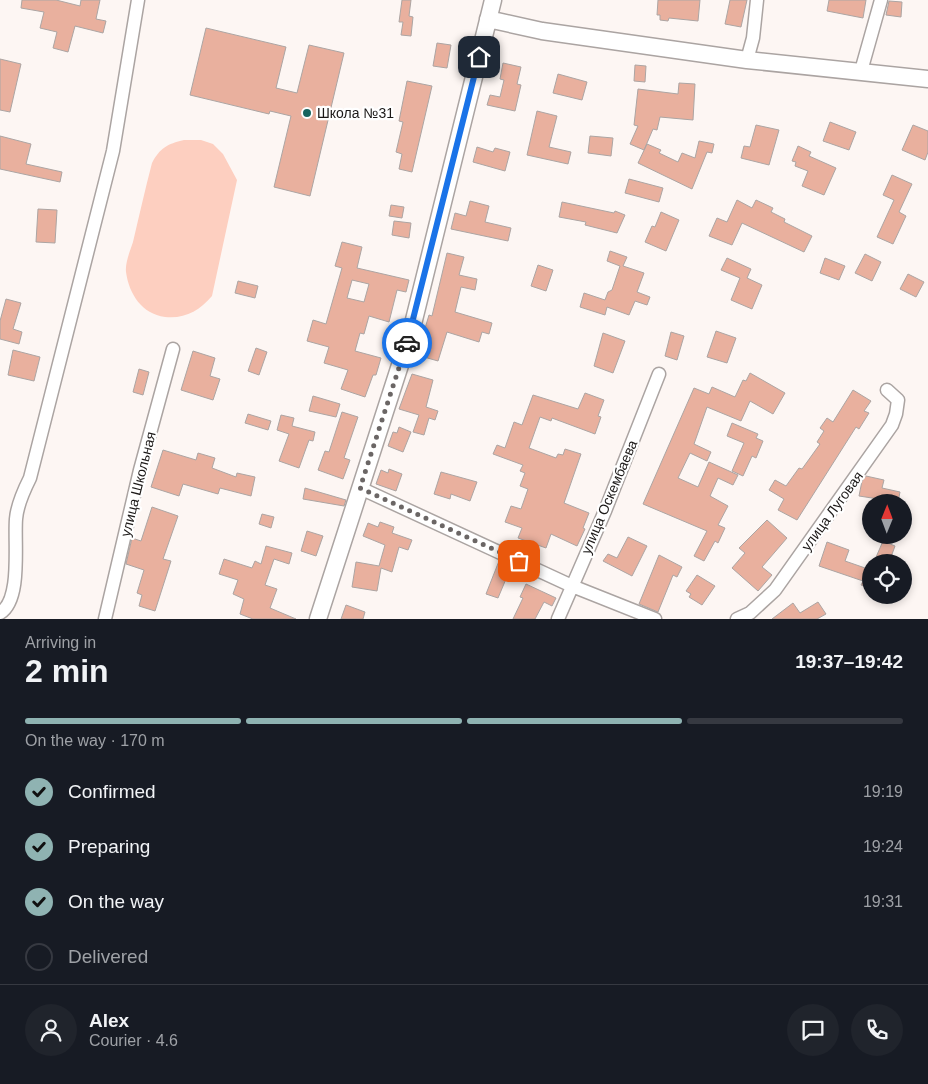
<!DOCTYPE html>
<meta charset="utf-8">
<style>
body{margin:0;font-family:Arial,sans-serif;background:#20242c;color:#f1f3f6;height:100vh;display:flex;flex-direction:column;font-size:19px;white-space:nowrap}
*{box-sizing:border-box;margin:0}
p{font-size:16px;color:#9ea1a6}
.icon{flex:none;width:28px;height:28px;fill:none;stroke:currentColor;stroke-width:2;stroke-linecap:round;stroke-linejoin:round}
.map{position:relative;height:619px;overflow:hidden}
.side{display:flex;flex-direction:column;background:#171b24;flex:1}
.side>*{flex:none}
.needle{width:32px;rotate:1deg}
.controls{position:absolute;left:862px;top:494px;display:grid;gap:10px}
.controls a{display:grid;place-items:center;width:50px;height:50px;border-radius:50%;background:#171b24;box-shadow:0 2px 8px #0003;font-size:25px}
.pin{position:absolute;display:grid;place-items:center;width:42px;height:42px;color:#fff;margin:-21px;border-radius:10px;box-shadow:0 2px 8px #0006}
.courier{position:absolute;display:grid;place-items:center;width:50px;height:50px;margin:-25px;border:4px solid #1a73e8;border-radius:50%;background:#fff;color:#222;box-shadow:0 1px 6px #0007}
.headline em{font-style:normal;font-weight:600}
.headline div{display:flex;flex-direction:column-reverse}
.headline{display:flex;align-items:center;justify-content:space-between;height:85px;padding:0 25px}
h1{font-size:32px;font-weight:600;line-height:38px}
.bar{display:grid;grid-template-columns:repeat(4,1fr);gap:8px 5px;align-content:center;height:60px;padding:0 25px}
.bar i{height:6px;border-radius:4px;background:#363941}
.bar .current{background:#8fb3b2}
.bar p{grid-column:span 4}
.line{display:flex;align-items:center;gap:12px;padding:0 25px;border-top:1px solid #363941}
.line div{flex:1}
.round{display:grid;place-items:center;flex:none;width:52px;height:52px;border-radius:26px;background:#20242c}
ol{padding:0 25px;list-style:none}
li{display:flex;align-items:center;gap:15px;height:55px}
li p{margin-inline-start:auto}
li .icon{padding:5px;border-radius:50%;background:#8fb3b2;color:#111;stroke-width:4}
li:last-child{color:#9ea1a6}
li i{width:28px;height:28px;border:2px solid #363941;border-radius:50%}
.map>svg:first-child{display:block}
</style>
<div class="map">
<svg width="928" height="619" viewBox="0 0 928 619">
<rect width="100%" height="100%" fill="#fdf6f3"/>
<path fill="#fdcfc0" d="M 184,140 L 201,140 L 213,144 L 223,154 L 237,180 L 212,296 C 199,311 185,319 165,317 C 142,314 129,294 126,272 C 125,263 130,251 133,242 C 139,216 145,190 152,163 C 160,148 167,144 184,140 Z"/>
<path fill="#e9b09e" stroke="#aca5a3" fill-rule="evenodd" d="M 22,0 L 56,0 L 80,6 L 81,0 L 100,0 L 96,19 L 106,21 L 103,33 L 75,26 L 68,52 L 53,48 L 57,32 L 40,28 L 44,12 L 21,8 Z
M 402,0 L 411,0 L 409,16 L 413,17 L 411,36 L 401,35 L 403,22 L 399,22 Z
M 658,0 L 700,0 L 698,21 L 669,18 L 668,21 L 660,20 L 660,15 L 657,15 Z
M 730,0 L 747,0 L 741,27 L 725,24 Z
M 829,0 L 866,0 L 863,18 L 827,11 Z
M 889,1 L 902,2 L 901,17 L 886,15 Z
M 206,28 L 286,47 L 276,88 L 297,93 L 309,45 L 344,53 L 310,196 L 274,187 L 291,116 L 270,111 L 269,114 L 190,95 Z
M 437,43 L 451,45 L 447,68 L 433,66 Z
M 0,59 L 21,64 L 10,112 L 0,110 Z
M 503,63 L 521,67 L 517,84 L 521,85 L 515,111 L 487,105 L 490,95 L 500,97 L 504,80 L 500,79 Z
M 635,65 L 646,66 L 645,82 L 634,81 Z
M 558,74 L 587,82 L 582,100 L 553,93 Z
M 407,81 L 432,86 L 412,172 L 399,169 L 402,154 L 396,152 L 403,122 L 399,121 Z
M 679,83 L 695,84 L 693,120 L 660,117 L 657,130 L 653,129 L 644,150 L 630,144 L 638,126 L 634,125 L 638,89 L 678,94 Z
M 537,111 L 557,116 L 549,147 L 571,152 L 568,164 L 527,155 Z
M 830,122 L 856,132 L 849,150 L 823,141 Z
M 756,125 L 779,130 L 769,165 L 741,158 L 744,146 L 750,147 Z
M 913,125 L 928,131 L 928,152 L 925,160 L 902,150 Z
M 0,136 L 31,144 L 26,164 L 62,172 L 60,182 L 0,169 Z
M 590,136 L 613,138 L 611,156 L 588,153 Z
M 699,141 L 714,144 L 712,153 L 707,152 L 692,189 L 638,163 L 647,144 L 661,150 L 659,153 L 678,162 L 682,153 L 695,158 Z
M 798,146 L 811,152 L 809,156 L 836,168 L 824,195 L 802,186 L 808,171 L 795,166 L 796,162 L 792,161 Z
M 477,147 L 493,152 L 495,148 L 510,152 L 505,171 L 473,162 Z
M 892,175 L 912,184 L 899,212 L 906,216 L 893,244 L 877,237 L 894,200 L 883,195 Z
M 629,179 L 663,188 L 659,202 L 625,193 Z
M 737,200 L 752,208 L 756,200 L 773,208 L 771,212 L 785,219 L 784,222 L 812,236 L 804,252 L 742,223 L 732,245 L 709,236 L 717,218 L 727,222 Z
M 470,201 L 489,206 L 485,222 L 511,228 L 508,241 L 451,229 L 455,213 L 466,216 Z
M 562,202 L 614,213 L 615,211 L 625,215 L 617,233 L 585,225 L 586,222 L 559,217 Z
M 391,205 L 404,207 L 402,218 L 389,216 Z
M 38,209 L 57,210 L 55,243 L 36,242 Z
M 661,212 L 679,220 L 666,251 L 645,242 L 652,226 L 655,227 Z
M 394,221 L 411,223 L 409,238 L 392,235 Z
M 342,242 L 362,247 L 357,268 L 409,280 L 406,292 L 397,290 L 389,322 L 369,316 L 364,334 L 360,333 L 355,351 L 381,358 L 376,375 L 373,375 L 365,397 L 341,389 L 348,370 L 324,363 L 329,347 L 307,341 L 313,320 L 326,324 L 342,268 L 335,266 ZM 352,280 L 369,284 L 364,302 L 347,298 Z
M 610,251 L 627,257 L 623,266 L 644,273 L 637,292 L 650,297 L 647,305 L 635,301 L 629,315 L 607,307 L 605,315 L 580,307 L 584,293 L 605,300 L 608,292 L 612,290 L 620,266 L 607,261 Z
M 447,253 L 464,257 L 459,275 L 477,279 L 475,290 L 461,287 L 455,312 L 492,323 L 489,334 L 482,332 L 479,342 L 447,332 L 438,361 L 417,355 L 429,315 L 432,316 Z
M 865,254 L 881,262 L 872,281 L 855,273 Z
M 727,258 L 751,269 L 747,278 L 762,285 L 752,309 L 731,300 L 740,278 L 721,270 Z
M 825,258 L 845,266 L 839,280 L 820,273 Z
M 538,265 L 553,270 L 546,291 L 531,286 Z
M 908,274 L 924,282 L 916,297 L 900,289 Z
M 238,281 L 258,286 L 255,298 L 235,293 Z
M 6,299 L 21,303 L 13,329 L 22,332 L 19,344 L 0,339 L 0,321 Z
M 716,331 L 736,338 L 727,363 L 707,357 Z
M 671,332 L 684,336 L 677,360 L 665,356 Z
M 603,333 L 625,341 L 613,373 L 594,366 Z
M 256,348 L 267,352 L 259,375 L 248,371 Z
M 13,350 L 40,357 L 34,381 L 8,375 Z
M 193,351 L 215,358 L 210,376 L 220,379 L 213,400 L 181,390 Z
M 139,369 L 149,372 L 143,395 L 133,392 Z
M 750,373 L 785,393 L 773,414 L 750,401 L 741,421 L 707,407 L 694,444 L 711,452 L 707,461 L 690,453 L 678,478 L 698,487 L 709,462 L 738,475 L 733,485 L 718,478 L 710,496 L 728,506 L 718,525 L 725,528 L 718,543 L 715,541 L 704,561 L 694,556 L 707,531 L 643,504 L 694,388 L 709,394 L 712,387 L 735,397 L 743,380 L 746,381 Z
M 412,374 L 433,380 L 426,407 L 438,411 L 435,420 L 429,418 L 424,435 L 413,432 L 419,415 L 399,409 Z
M 853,390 L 871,401 L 864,411 L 869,413 L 859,429 L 856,427 L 797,520 L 778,510 L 784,499 L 769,490 L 775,480 L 786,486 L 799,468 L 802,469 L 820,444 L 817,442 L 824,431 L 820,428 L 827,418 L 833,422 Z
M 585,393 L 604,400 L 598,416 L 601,417 L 595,434 L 552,418 L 551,421 L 540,417 L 529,448 L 556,458 L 558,454 L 563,455 L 565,449 L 581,454 L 564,503 L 589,513 L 583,528 L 585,529 L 577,546 L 551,534 L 546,548 L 518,538 L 522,528 L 505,522 L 511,506 L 521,509 L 528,489 L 520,486 L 525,473 L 520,471 L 523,465 L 493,454 L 497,445 L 505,448 L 514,422 L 522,425 L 533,395 L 578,409 Z
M 313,396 L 340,404 L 336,417 L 309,411 Z
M 342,412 L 358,417 L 344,458 L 350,460 L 343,479 L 318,470 L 325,451 L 329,452 Z
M 248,414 L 271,421 L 268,430 L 245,423 Z
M 281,415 L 294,418 L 292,426 L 315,432 L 313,441 L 309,440 L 299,468 L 279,461 L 289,434 L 277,430 Z
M 732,423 L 758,434 L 756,438 L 763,441 L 756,458 L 752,456 L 743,476 L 732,471 L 744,443 L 727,436 Z
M 399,427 L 411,432 L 403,452 L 388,446 L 393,432 L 397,433 Z
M 163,450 L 196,460 L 198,453 L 215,458 L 212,468 L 236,477 L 237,473 L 255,477 L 251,496 L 220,488 L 218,494 L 183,484 L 179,496 L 151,487 Z
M 389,469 L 402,474 L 396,491 L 376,484 L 381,470 L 388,473 Z
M 441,472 L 477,482 L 470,501 L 451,494 L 450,499 L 434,494 Z
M 866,476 L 884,480 L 882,488 L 900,492 L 898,502 L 859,496 L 862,481 Z
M 305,488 L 346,500 L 344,506 L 303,499 Z
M 152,507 L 178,516 L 163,559 L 171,561 L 155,611 L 139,606 L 142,595 L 137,593 L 144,570 L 126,564 L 132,538 L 141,541 Z
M 262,514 L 274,517 L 271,528 L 259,524 Z
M 767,520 L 787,538 L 762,567 L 772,575 L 758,591 L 732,568 L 745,553 L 739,548 Z
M 380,522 L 394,527 L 392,533 L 412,540 L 408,550 L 399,547 L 392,572 L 381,568 L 377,591 L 352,587 L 356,562 L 379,566 L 385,545 L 363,536 L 368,523 L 378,527 Z
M 307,531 L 323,536 L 316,556 L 301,551 Z
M 628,537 L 647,546 L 632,576 L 603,561 L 608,554 L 617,558 Z
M 883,541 L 895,546 L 891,557 L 887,555 L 884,562 L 874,562 Z
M 827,542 L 849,550 L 845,561 L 868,569 L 871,561 L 871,589 L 861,585 L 863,581 L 819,566 Z
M 266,546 L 292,553 L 289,564 L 274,559 L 265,585 L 277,589 L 270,608 L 296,619 L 253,619 L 240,614 L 244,599 L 233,594 L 238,580 L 219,574 L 224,559 L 252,568 L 255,561 L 261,564 Z
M 659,555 L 682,567 L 677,577 L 673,575 L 658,612 L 639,604 Z
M 499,561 L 511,567 L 498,598 L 486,594 Z
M 697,575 L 715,586 L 702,605 L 689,597 L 691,594 L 686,591 Z
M 526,584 L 556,598 L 552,606 L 544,602 L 535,619 L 513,619 L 523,598 L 520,597 Z
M 818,602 L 826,614 L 817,619 L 772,619 L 793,603 L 800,613 Z
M 346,605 L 365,612 L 363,619 L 341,619 Z"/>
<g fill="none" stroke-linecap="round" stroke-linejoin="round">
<defs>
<path id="minor" d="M 747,60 L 753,38 L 757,0
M 861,71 L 881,0
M 360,488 L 572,586 L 655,619
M 0,613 C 22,600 14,543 16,519 C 17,505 24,490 30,478 L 113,151 L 138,0
M 105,619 L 140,470 L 173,349
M 558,619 L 605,511 L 659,374
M 737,619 L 750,613 L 775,590 L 892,425 L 896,414 L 898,400 L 887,390"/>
<path id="major" d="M 488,19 L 542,31 L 747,60 L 928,79
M 318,619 L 412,328 L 493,0"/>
</defs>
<use href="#minor" stroke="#aba4a2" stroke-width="15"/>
<use href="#major" stroke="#aba4a2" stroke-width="19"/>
<use href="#minor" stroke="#fff" stroke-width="12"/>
<use href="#major" stroke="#fff" stroke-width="16"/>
</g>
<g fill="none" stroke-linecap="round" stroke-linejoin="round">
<path stroke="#6b6665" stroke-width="5" stroke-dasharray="0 9" d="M 407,343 L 360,488 L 519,561"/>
<path stroke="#1a73e8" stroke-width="6" d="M 407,343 L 479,57"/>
</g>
<circle fill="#186560" stroke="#fff" stroke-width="2" cx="307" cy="113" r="5"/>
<g text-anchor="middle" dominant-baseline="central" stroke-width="4.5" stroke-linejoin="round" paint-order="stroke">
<g font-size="14" fill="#1c1918" stroke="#fff" text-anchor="start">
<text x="317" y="113">Школа №31</text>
</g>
<g font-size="14" fill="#1c1918" stroke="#fff">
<text transform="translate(138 484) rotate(-76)">улица Школьная</text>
<text transform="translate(609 497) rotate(-67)">улица Оскембаева</text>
<text transform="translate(832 511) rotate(-54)">улица Луговая</text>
</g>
</g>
</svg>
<div class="controls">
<a><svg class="needle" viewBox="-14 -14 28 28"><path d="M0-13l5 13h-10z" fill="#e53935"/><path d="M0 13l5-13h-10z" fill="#9ea1a6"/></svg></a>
<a><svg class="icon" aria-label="locate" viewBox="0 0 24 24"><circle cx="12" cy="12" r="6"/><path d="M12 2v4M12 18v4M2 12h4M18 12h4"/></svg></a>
</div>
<div class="pin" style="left:519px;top:561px;background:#ea580c"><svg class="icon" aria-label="bag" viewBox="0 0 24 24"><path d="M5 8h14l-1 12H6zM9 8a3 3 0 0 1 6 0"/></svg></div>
<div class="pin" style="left:479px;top:57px;background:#1f2937"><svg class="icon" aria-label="home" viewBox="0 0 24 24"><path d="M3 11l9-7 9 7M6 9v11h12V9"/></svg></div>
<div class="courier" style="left:407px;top:343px"><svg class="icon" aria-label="car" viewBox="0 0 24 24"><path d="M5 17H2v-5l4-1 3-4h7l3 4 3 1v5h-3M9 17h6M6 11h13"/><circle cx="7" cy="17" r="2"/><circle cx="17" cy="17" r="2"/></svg></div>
</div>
<section class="side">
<div class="headline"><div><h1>2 min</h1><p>Arriving in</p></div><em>19:37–19:42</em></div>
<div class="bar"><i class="current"></i><i class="current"></i><i class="current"></i><i></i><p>On the way · 170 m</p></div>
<ol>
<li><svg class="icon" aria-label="check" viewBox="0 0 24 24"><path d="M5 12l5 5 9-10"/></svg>Confirmed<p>19:19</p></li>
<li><svg class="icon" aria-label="check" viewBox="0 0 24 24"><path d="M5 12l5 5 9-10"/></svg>Preparing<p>19:24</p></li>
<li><svg class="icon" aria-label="check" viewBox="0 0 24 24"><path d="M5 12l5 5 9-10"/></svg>On the way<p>19:31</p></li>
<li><i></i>Delivered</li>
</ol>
<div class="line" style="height:90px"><a class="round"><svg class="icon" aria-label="person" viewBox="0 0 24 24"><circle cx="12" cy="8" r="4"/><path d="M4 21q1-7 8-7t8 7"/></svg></a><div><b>Alex</b><p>Courier · 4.6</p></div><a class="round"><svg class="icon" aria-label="chat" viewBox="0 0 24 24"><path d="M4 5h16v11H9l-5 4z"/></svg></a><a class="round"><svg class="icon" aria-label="phone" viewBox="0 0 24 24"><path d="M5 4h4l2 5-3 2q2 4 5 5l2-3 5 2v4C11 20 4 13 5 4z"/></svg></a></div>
</section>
